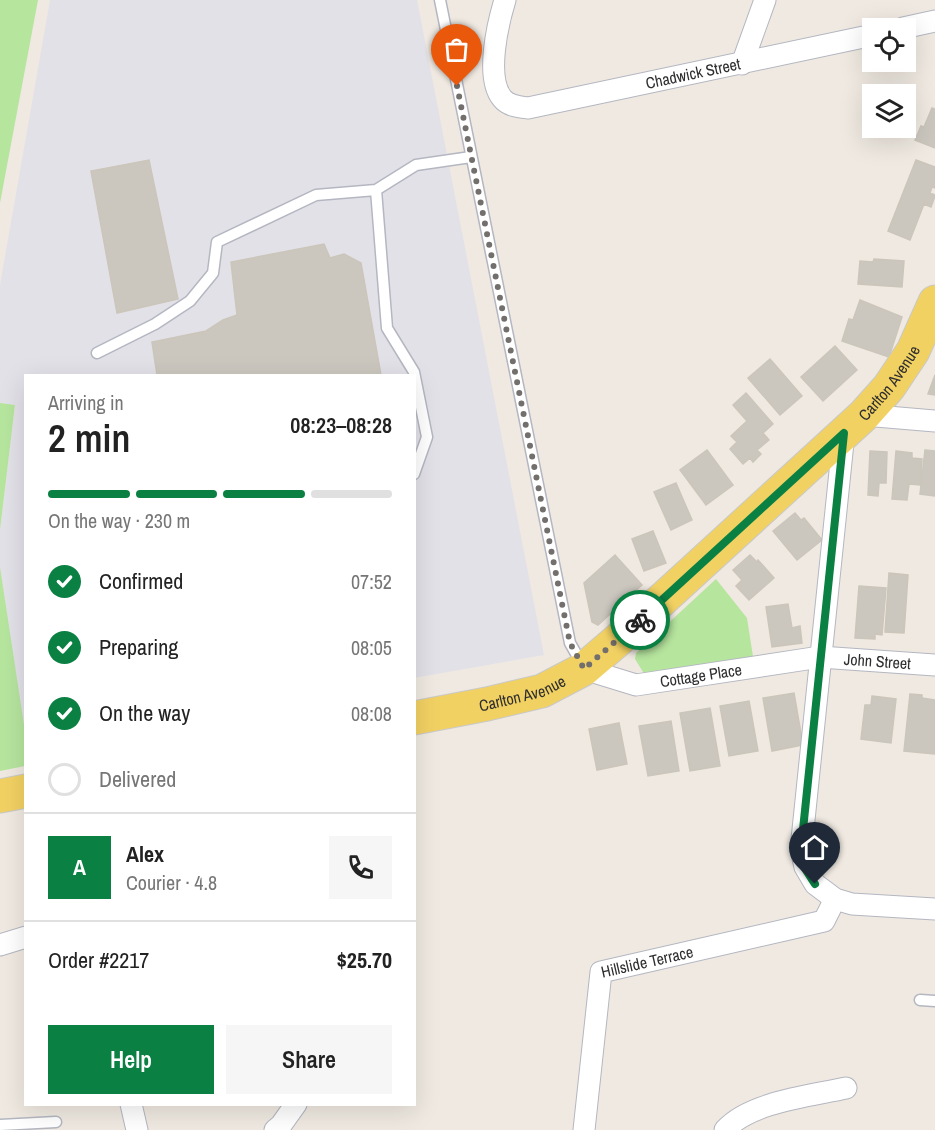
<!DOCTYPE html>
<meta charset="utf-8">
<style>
body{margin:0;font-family:"Archivo Narrow",sans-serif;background:#f6f6f6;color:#222;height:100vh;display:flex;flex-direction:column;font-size:22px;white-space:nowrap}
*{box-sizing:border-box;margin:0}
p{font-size:20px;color:#767676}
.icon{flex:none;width:33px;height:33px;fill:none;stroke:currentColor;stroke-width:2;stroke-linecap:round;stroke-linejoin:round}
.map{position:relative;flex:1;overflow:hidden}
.details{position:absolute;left:24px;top:374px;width:392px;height:732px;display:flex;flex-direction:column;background:#fff;border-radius:0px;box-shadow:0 6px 24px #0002}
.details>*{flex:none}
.buttons{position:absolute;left:862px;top:18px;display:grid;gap:12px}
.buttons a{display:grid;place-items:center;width:54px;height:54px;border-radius:0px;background:#fff;box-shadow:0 6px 24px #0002;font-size:30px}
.pin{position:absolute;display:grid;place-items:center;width:51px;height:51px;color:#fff;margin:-62px -26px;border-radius:50% 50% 50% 0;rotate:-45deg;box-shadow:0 0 6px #0007}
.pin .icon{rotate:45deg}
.courier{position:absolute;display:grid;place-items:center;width:60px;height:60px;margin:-30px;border:4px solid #0b8043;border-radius:50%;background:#fff;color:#222;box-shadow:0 2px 8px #0007}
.headline em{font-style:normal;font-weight:600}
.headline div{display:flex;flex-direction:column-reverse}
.headline{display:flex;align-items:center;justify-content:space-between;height:102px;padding:0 24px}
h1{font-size:39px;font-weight:600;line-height:45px}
.bar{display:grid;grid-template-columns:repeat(4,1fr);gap:9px 6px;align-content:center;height:72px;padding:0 24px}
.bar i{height:8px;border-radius:4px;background:#e0e0e0}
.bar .on{background:#0b8043}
.bar p{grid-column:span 4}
.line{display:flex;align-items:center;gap:15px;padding:0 24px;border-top:2px solid #e0e0e0}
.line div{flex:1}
.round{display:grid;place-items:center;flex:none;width:63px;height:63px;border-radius:0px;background:#f6f6f6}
ol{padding:0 24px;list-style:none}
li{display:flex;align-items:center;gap:18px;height:66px}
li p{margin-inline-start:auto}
li .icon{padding:6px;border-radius:50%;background:#0b8043;color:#fff;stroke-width:4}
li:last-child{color:#767676}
li i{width:33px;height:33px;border:3px solid #e0e0e0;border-radius:50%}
.button{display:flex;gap:12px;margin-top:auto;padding:12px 24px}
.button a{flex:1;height:69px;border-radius:0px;background:#0b8043;color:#fff;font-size:24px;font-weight:600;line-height:69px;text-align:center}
.button a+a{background:#f6f6f6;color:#222}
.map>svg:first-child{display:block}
</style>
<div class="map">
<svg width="935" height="1130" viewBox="0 0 935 1130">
<rect width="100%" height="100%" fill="#efe9e1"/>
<path fill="#e3e1e8" d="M 50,0 L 417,0 L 544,655 L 414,678 L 414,375 L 26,375 L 25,742 L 0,567 L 0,530 L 15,406 L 0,403 L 0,285 Z"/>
<path fill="#b6e59e" d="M 0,0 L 38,0 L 0,203 Z
M 0,403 L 15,405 L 0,530 Z
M 0,567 L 26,738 L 25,766 L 0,771 Z
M 716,579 L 747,618 L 754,663 L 650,678 L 643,672 L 635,659 L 636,653 Z"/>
<path fill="#cbc7bf" stroke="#cbc5ba" stroke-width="1.5" d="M 932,108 L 935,109 L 935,148 L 915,140 L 921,126 L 924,127 Z
M 149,160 L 178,299 L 117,313 L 91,171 Z
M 916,160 L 935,167 L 935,188 L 932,187 L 930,193 L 935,195 L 935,196 L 931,207 L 924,204 L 910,240 L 888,231 Z
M 324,244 L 330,258 L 344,254 L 361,263 L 381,375 L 157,375 L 152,342 L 206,331 L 223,320 L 237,315 L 231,262 Z
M 874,259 L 904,261 L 902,287 L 858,284 L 860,261 L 873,262 Z
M 860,300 L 902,317 L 889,357 L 842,341 L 849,319 L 853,320 Z
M 835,346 L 857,370 L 823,401 L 801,377 Z
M 770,359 L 802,396 L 780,415 L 748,378 Z
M 935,375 L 935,395 L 928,394 Z
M 746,393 L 773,424 L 763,433 L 769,440 L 757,450 L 761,454 L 753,462 L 750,458 L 743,464 L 730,449 L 737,442 L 731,436 L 747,421 L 733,405 Z
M 707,450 L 733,485 L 706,505 L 680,470 Z
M 925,450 L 935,451 L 935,496 L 920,494 Z
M 870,451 L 887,452 L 886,483 L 879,483 L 878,496 L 868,495 Z
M 896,451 L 912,453 L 912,458 L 922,459 L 920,485 L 909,484 L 907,500 L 892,499 Z
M 676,483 L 692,520 L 671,530 L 654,492 Z
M 795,513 L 801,520 L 804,518 L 822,540 L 797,560 L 773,531 Z
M 653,531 L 666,563 L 644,571 L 632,539 Z
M 615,555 L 642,585 L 598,625 L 592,622 L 584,583 Z
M 750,555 L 757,562 L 758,560 L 774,578 L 749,600 L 736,586 L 742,580 L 733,570 Z
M 889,573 L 908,575 L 904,633 L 885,632 Z
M 859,586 L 886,588 L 882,635 L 875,634 L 875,639 L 855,638 Z
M 788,604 L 792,628 L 800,626 L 802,643 L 772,647 L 766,607 Z
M 794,693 L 803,745 L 772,751 L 763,698 Z
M 910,694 L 922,695 L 922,698 L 935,700 L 935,754 L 904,751 Z
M 872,696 L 896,699 L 891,743 L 861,739 L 865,705 L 871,705 Z
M 749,701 L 758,751 L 729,756 L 720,706 Z
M 710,708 L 720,766 L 690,771 L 680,713 Z
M 671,721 L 679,771 L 648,776 L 639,726 Z
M 619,723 L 627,764 L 597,770 L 589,729 Z"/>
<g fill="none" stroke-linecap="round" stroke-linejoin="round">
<defs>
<path id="service" d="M 440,0 L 570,643 L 583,666
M 97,353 L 155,324 L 190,301 L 213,273 L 217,242 L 316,195 L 376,190
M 414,474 L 427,437 L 414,372 L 387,328 L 376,190 L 416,165 L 471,157
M 920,1000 L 935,1001
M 0,1125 L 56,1122"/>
<g id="minor">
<path id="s1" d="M 505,0 C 498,23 485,77 502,98 C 508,106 519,107 528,108 L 873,35"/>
<path d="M 903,28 L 935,21"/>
<path d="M 742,64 L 765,0"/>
<path d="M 864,415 L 935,421"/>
<path d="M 844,433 L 801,849 L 805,867 L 815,884 L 835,899 L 852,904 L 935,909"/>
<path id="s2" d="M 584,669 L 636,685 L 820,657 L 935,665"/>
<path d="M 0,945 L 26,937"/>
<path d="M 131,1104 L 137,1130"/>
<path d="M 275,1130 L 281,1125 L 296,1104"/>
<path id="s3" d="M 584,1130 L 601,972 L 824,921 L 835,899"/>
<path d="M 725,1130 C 750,1102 810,1096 846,1088"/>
</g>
<g id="primary">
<path id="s4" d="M 414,718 L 487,704 L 542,691 L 584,669 L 619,639 L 864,415 L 889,387 L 913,351 L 935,302"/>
<path d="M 0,796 L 26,791"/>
</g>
</defs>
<use href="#service" stroke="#b4b7c1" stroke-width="13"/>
<use href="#minor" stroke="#b4b7c1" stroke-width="23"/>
<use href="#primary" stroke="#c9c9c9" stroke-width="35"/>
<use href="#service" stroke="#fff" stroke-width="10"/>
<use href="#minor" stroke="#fff" stroke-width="21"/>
<use href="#primary" stroke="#f2d163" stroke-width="33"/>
</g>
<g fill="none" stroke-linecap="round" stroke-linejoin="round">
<path stroke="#726f6d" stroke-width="6" stroke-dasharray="0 10.8" d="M 457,86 L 570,643 L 584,669 L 640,620"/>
<path stroke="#0b8043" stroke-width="8" d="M 640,620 L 844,433 L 801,849 L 804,867 L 815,884"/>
</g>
<g text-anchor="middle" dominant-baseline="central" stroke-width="6" stroke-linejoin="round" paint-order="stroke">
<g font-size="16" fill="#2e2e2e" stroke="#fff">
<text stroke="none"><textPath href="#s1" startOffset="298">Chadwick Street</textPath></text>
<text stroke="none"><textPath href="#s4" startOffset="597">Carlton Avenue</textPath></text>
<text stroke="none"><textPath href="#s2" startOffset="298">John Street</textPath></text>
<text stroke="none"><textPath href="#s2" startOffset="120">Cottage Place</textPath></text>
<text stroke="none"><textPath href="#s4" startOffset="111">Carlton Avenue</textPath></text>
<text stroke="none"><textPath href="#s3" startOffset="206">Hillslide Terrace</textPath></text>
</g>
</g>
</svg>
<div class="buttons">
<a><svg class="icon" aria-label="locate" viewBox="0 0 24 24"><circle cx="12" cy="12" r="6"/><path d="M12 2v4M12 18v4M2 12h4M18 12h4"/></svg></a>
<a><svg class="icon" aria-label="layers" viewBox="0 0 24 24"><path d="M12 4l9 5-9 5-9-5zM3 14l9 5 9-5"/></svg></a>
</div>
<div class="pin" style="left:457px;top:86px;background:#ea580c"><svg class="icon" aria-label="bag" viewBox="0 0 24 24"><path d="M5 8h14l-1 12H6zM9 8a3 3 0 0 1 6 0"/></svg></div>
<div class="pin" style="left:815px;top:884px;background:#1f2937"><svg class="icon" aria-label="home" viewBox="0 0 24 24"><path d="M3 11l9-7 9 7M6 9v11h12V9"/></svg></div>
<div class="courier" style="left:640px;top:620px"><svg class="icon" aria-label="bike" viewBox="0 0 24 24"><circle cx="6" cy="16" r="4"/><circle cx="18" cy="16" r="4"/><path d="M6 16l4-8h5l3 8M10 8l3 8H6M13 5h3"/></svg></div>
<section class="details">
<div class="headline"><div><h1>2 min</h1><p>Arriving in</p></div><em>08:23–08:28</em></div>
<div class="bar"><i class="on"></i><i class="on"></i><i class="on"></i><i></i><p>On the way · 230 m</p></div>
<ol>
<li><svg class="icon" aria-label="check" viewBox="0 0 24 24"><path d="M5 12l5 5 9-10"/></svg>Confirmed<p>07:52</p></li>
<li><svg class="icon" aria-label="check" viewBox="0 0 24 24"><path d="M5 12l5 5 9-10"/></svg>Preparing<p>08:05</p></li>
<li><svg class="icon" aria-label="check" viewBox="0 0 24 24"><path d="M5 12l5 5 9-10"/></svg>On the way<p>08:08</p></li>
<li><i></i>Delivered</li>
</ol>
<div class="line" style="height:108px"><b class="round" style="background:#0b8043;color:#fff">A</b><div><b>Alex</b><p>Courier · 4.8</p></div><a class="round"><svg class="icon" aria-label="phone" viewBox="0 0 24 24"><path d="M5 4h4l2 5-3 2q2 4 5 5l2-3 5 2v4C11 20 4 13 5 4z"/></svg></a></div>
<div class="line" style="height:78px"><div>Order #2217</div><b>$25.70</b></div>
<div class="button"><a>Help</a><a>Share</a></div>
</section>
</div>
